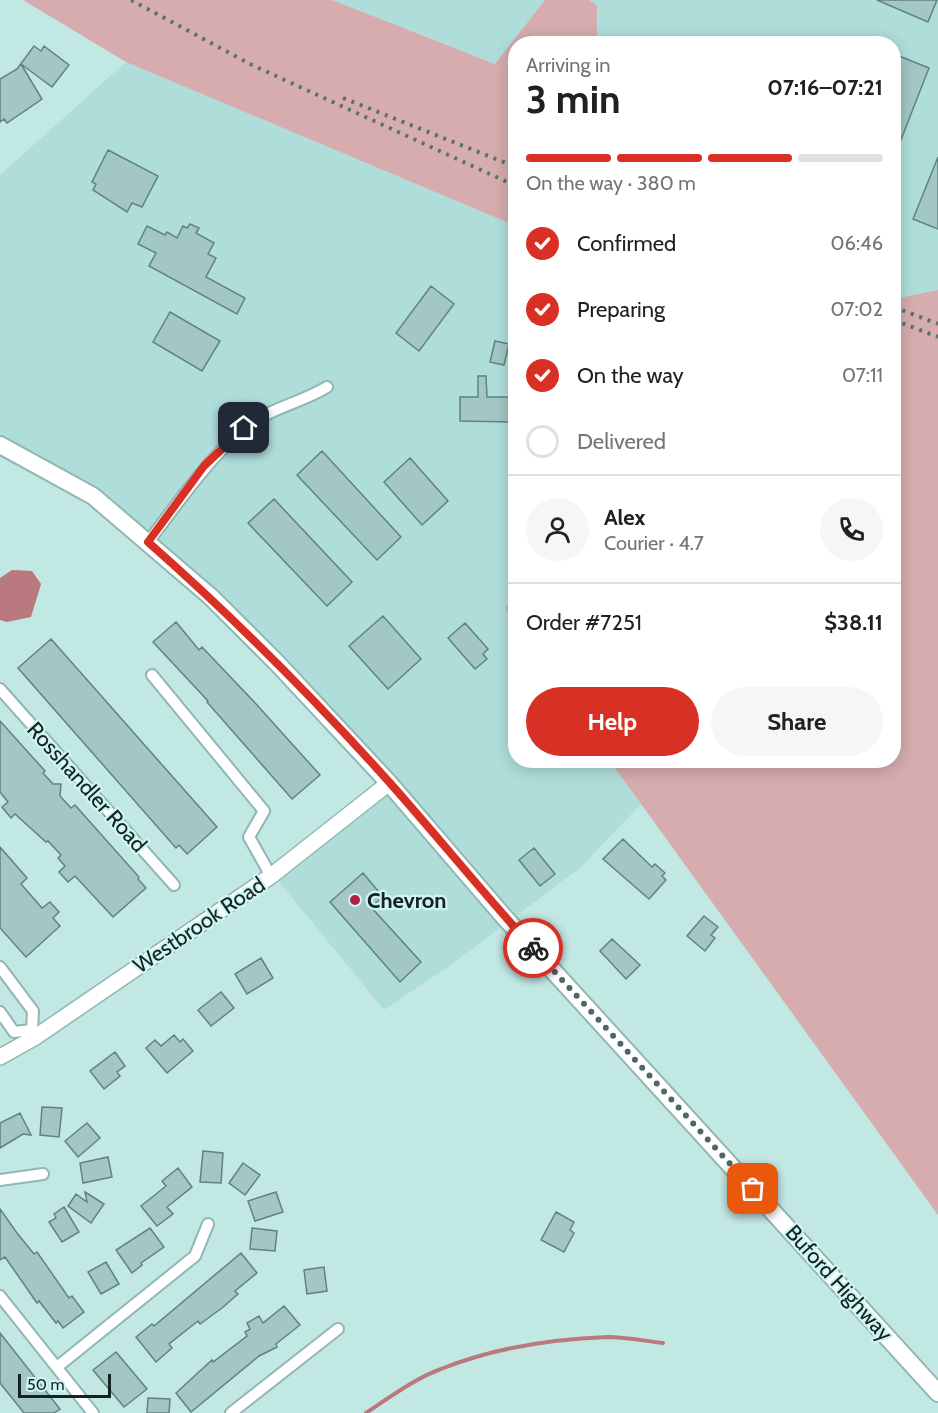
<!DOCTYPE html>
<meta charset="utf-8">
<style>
body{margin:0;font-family:Cabin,sans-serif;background:#f6f6f6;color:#202124;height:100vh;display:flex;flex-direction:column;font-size:22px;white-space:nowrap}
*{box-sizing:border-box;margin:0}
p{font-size:20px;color:#757577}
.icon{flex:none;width:33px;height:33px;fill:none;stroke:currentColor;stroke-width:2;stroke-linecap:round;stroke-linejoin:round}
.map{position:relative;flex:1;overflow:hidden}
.sheet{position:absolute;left:508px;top:36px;width:393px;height:732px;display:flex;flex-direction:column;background:#fff;border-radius:24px;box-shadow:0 3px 15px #0003}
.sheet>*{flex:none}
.scale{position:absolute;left:18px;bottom:15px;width:93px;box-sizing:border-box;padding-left:6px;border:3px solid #142221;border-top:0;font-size:16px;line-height:21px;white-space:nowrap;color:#142221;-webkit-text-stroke:4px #cff5f2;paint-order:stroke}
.pin{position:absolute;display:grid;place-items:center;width:51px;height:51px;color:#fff;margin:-26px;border-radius:12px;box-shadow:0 3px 9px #0006}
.courier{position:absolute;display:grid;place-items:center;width:60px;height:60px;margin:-30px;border:4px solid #d93025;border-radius:50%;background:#fff;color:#222;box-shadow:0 2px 8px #0007}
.headline em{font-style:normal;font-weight:700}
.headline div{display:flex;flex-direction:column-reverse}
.headline{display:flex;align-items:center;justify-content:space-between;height:102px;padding:0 18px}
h1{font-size:39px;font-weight:700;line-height:45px}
.bar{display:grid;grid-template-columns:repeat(4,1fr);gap:9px 6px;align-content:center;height:72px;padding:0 18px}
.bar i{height:8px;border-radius:4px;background:#e0e0e0}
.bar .current{background:#d93025}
.bar p{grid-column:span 4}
.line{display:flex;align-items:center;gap:15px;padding:0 18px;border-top:2px solid #e0e0e0}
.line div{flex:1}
.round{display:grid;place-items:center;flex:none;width:63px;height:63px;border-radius:32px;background:#f6f6f6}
ol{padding:0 18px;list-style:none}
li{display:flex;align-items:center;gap:18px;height:66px}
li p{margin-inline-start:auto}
li .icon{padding:6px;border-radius:50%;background:#d93025;color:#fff;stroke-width:4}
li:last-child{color:#757577}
li i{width:33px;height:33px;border:3px solid #e0e0e0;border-radius:50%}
.button{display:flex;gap:12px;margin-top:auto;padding:12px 18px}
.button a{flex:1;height:69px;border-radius:36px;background:#d93025;color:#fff;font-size:24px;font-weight:700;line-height:69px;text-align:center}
.button a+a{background:#f6f6f6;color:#202124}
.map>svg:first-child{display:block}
</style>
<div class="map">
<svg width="938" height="1413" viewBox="0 0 938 1413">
<rect width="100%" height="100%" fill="#c2e8e4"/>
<path fill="#afdeda" d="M 332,0 L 545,0 L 495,64 Z
M 589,0 L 938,0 L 938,290 L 894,299 L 894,44 L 597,43 L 597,5 Z
M 126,62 L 516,226 L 516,596 L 505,608 L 516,625 L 516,760 L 610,761 L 641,804 L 581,867 L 448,967 L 384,1010 L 276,878 L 397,784 L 88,484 L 0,435 L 0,175 Z"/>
<path fill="#d6acae" d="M 23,0 L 332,0 L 495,64 L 545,0 L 589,0 L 597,5 L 597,43 L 516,44 L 516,226 L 126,62 Z
M 938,290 L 938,1215 L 610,761 L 894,760 L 894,299 Z
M 516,596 L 516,625 L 505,608 Z"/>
<path fill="#b9797e" d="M 12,570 L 32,571 L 41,584 L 31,617 L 7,622 L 0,620 L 0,578 Z"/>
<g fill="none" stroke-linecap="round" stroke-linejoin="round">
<path stroke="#b9797e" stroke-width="4" d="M 366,1413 C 390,1397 414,1379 441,1369 C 493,1348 553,1339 608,1337 C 626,1337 645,1341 663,1343"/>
</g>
<path fill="#a2c7c4" stroke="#608380" stroke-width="1.5" d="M 877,0 L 937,0 L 928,22 Z
M 34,46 L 41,51 L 44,46 L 69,65 L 52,87 L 21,64 L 42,99 L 7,123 L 4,119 L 0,122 L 0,79 L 17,69 Z
M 894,54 L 929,68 L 895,155 L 894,155 Z
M 108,150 L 158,176 L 142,207 L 132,203 L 127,212 L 93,190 L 96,184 L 92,182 Z
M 938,157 L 938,229 L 913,219 Z
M 190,224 L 199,228 L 196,233 L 214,243 L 208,254 L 216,258 L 206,277 L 245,298 L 237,314 L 149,266 L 156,253 L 138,244 L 147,226 L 165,235 L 167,232 L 177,238 L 183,226 L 187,228 Z
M 431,286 L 454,304 L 419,351 L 396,333 Z
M 170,312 L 220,341 L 202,371 L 153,342 Z
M 495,341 L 509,344 L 504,365 L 490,362 Z
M 478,376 L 486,376 L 487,397 L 512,397 L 511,422 L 460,421 L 460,397 L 478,397 Z
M 322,451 L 401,537 L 377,560 L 297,475 Z
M 410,458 L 448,501 L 422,525 L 384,482 Z
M 274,499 L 352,582 L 327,606 L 248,523 Z
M 383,616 L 421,659 L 388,689 L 349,646 Z
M 176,622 L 199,650 L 202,647 L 257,705 L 320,775 L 292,799 L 207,702 L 208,701 L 153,642 Z
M 465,623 L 488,649 L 483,654 L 487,659 L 475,669 L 448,638 Z
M 51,639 L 217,827 L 187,854 L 179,845 L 176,848 L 18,668 Z
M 0,721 L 45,771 L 43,773 L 53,784 L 61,784 L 60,796 L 71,808 L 75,805 L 139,877 L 138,879 L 146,888 L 113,917 L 75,876 L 68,882 L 59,872 L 65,866 L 58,858 L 61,855 L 48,841 L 46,842 L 15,814 L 11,818 L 2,807 L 8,802 L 0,792 Z
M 623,839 L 652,867 L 655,864 L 665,873 L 662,876 L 666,880 L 649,899 L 603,859 Z
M 0,847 L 27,878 L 21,884 L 42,908 L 50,902 L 59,912 L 53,918 L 60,926 L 26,957 L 0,928 Z
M 534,848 L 555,874 L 540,886 L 519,860 Z
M 363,873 L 383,897 L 371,907 L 421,962 L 400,982 L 330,902 Z
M 704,916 L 718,927 L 711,935 L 715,938 L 705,951 L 687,936 Z
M 612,939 L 640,965 L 626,979 L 600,951 Z
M 261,958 L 273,978 L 247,994 L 235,974 Z
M 221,992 L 234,1008 L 211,1026 L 198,1010 Z
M 174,1035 L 180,1042 L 183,1039 L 193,1051 L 167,1073 L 146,1048 L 155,1040 L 161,1046 Z
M 115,1052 L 125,1066 L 117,1072 L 120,1076 L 104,1089 L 90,1071 Z
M 42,1107 L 62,1108 L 59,1137 L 40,1135 Z
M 20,1113 L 31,1135 L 23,1134 L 0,1148 L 0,1123 Z
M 87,1123 L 100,1138 L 78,1157 L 65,1141 Z
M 203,1151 L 223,1153 L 221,1183 L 200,1182 Z
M 108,1157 L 112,1177 L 83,1183 L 80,1163 Z
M 243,1163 L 260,1175 L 245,1195 L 229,1183 Z
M 178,1168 L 192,1187 L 167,1207 L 173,1214 L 157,1226 L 141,1206 L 166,1186 L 162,1181 Z
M 85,1192 L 104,1204 L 91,1223 L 68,1206 L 76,1194 L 87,1202 Z
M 276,1192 L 283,1212 L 255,1221 L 248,1201 Z
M 64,1207 L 79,1232 L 62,1242 L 49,1222 L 56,1218 L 54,1214 Z
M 0,1209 L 17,1233 L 34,1254 L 37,1252 L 69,1298 L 72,1296 L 84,1312 L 63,1328 L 58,1321 L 56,1323 L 39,1301 L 37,1303 L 5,1257 L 0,1260 Z
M 556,1212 L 574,1222 L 570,1230 L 574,1233 L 564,1252 L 541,1240 Z
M 150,1228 L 164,1247 L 141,1263 L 142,1265 L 132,1273 L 116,1250 Z
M 252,1228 L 277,1231 L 275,1251 L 250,1249 Z
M 241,1253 L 257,1273 L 235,1291 L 238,1294 L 222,1308 L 200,1324 L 198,1321 L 169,1344 L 172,1348 L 156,1362 L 136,1337 L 152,1324 L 154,1326 Z
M 106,1262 L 119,1284 L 101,1294 L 88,1272 Z
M 324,1267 L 327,1291 L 307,1294 L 304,1270 Z
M 284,1306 L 300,1325 L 276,1344 L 277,1347 L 259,1356 L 191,1412 L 176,1393 L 212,1360 L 213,1362 L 247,1336 L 245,1332 L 250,1329 L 247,1323 L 259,1316 L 263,1323 Z
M 0,1333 L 60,1409 L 54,1413 L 24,1413 L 0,1383 Z
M 116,1352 L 147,1389 L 124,1407 L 93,1370 Z
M 148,1398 L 170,1399 L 169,1413 L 147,1413 Z"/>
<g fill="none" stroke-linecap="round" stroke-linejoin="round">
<defs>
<path id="street" d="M 148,542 C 179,502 206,461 244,429 C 269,408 301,403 327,387
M 152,675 L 264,811 L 249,837 L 271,876
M 0,689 L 174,885
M 0,967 L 33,1011 L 32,1030 L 34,1038
M 0,1012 L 14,1032 L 32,1030
M 0,1180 L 43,1174
M 0,1296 L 93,1413
M 57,1367 L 195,1256 L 208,1224
M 231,1413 L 338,1329"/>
<path id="secondary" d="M 0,1057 L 34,1038 L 271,876 L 389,783"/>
<path id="primary" d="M 0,445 L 93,496 L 211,597 L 277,663 L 389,783 L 505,918 L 938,1393"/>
</defs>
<use href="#street" stroke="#92b6b2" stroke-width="14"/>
<use href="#secondary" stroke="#92b6b2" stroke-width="18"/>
<use href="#primary" stroke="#92b6b2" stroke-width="20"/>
<use href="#street" stroke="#fff" stroke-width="10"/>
<use href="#secondary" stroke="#fff" stroke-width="15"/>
<use href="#primary" stroke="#fff" stroke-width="16"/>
<path stroke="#59716e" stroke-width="4" stroke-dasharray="3 6" stroke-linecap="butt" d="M 131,0 L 250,64 L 516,186
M 343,98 L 516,167
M 894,307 L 938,324
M 894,320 L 938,337"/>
</g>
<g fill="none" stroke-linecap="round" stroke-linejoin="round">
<path stroke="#516765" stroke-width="6" stroke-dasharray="0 10.8" d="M 533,948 L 753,1189"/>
<path stroke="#d93025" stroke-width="8" d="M 244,428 L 204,466 L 148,542 C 233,617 314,698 390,783 C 438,837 484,894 533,948"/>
</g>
<circle fill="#b32142" stroke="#cff5f2" stroke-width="2" cx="355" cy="900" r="6"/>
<g text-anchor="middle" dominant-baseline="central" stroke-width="4.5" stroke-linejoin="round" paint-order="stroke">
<g font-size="22" fill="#142221" stroke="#cff5f2">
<text transform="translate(87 787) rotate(48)">Rosshandler Road</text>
<text transform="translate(199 925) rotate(-34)">Westbrook Road</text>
<text transform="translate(839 1283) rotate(48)">Buford Highway</text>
</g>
<g font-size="22" font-weight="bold" fill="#142221" stroke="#cff5f2" text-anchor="start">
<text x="367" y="900">Chevron</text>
</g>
</g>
</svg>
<div class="scale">50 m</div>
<div class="pin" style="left:753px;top:1189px;background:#ea580c"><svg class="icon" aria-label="bag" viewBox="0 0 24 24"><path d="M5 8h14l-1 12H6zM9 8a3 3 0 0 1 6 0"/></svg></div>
<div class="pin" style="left:244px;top:428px;background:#1f2937"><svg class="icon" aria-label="home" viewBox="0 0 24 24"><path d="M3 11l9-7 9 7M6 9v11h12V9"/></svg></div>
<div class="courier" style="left:533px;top:948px"><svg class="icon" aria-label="bike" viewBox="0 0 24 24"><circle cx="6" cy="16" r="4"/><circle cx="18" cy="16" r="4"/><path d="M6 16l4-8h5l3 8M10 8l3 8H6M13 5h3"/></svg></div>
<section class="sheet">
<div class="headline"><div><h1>3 min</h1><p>Arriving in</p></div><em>07:16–07:21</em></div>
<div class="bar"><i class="current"></i><i class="current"></i><i class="current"></i><i></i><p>On the way · 380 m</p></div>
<ol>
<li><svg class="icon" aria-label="check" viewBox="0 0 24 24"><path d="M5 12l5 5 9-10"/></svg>Confirmed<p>06:46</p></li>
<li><svg class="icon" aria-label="check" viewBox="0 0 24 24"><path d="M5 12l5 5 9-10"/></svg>Preparing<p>07:02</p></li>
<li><svg class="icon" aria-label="check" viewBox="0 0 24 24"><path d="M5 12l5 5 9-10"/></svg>On the way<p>07:11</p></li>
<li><i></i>Delivered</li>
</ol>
<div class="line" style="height:108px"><a class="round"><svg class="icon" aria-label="person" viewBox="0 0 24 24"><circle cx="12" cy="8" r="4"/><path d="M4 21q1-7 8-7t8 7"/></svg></a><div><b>Alex</b><p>Courier · 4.7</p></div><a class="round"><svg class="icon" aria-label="phone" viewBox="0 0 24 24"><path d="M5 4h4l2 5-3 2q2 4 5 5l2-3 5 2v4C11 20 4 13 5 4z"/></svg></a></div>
<div class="line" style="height:78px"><div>Order #7251</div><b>$38.11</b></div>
<div class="button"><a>Help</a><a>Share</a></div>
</section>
</div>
